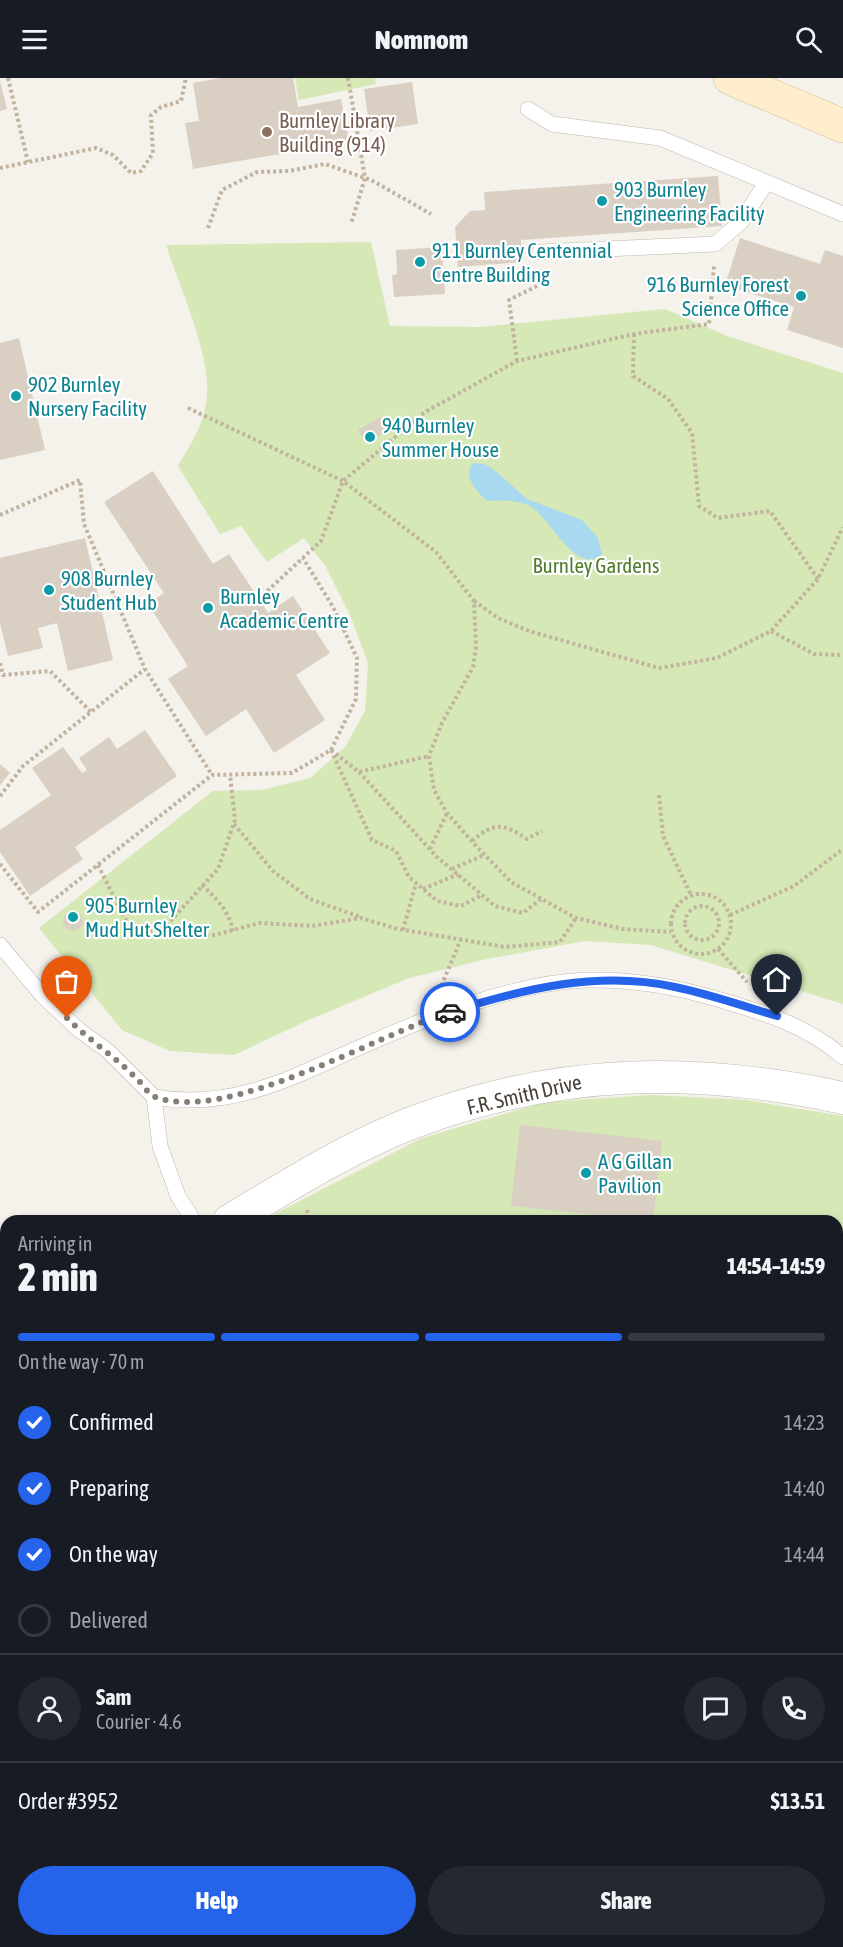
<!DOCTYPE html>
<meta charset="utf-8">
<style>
body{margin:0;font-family:"Asap Condensed",sans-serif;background:#242831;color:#f1f3f6;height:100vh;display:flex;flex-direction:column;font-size:22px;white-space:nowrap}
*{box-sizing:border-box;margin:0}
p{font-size:20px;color:#9ea1a6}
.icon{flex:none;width:33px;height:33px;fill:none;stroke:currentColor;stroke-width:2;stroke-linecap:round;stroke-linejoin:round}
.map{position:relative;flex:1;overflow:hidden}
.details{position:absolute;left:0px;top:1137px;width:843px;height:732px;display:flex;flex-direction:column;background:#171b24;border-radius:18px 18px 0 0;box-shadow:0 3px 9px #0003}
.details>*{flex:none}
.pin{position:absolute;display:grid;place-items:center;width:51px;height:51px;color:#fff;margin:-62px -26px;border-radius:50% 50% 50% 0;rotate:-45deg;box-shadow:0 0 6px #0007}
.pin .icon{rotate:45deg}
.courier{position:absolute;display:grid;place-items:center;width:60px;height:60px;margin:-30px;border:4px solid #2563eb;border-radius:50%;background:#fff;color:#222;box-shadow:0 2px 8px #0007}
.headline em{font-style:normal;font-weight:800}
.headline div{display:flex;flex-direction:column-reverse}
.headline{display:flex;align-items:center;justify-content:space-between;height:102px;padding:0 18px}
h1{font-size:39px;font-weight:800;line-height:45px}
.bar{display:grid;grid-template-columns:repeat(4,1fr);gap:9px 6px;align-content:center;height:72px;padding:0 18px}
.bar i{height:8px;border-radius:4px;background:#363941}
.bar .on{background:#2563eb}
.bar p{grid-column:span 4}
.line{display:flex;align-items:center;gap:15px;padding:0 18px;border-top:2px solid #363941}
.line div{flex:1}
.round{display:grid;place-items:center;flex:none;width:63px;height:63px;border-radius:32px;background:#242831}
ol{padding:0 18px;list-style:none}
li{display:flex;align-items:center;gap:18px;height:66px}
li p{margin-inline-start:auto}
li .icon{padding:6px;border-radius:50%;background:#2563eb;color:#fff;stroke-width:4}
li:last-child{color:#9ea1a6}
li i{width:33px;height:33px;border:3px solid #363941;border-radius:50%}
.button{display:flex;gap:12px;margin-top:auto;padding:12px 18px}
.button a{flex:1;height:69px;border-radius:36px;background:#2563eb;color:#fff;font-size:24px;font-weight:800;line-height:69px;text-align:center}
.button a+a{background:#242831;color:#f1f3f6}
header{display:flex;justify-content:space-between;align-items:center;height:78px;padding:0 18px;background:#171b24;font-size:27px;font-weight:800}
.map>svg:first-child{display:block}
</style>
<header><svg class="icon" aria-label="menu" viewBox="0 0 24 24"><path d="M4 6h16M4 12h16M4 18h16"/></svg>Nomnom<svg class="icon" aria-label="search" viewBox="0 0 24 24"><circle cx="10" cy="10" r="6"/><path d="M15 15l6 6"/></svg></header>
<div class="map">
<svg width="843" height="1869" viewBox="0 0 843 1869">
<rect width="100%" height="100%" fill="#f5f1eb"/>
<path fill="#d5e8b5" d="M 295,0 L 375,0 L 376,6 L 299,22 Z
M 371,164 L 390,248 L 479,249 L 665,231 L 727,258 L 843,295 L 843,926 L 651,867 L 585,863 L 487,881 L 409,900 L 304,944 L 234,977 L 170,973 L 122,952 L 39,850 L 213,713 L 262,712 L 310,700 L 345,669 L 365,633 L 368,585 L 350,537 L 326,489 L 304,460 L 267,484 L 241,448 L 220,456 L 178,388 C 191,366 206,343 207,316 C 210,275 179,207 166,167 Z
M 652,1017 L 746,1022 L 843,1038 L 843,1602 L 837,1601 L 837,1143 L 261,1143 L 422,1060 L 545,1024 Z
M 6,1316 L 6,1507 L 0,1508 L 0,1319 Z
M 0,1829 L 6,1829 L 6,1863 L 363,1863 L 366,1869 L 0,1869 Z
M 439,1863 L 493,1863 L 546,1869 L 442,1869 Z"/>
<path fill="#a9d9f0" d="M 473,385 L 485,386 L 494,392 L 527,421 L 582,442 L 598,460 L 602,477 C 575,499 548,435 528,427 C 517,422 498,422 487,423 C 477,414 462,398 473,385 Z"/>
<path fill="#dacfc3" d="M 220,0 L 293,0 L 298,29 L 341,21 L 349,64 L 193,91 L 185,45 L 199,43 L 193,5 Z
M 0,3 L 7,31 L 0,33 Z
M 412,4 L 418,46 L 370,53 L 364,11 Z
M 718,98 L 722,148 L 521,162 L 522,184 L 458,189 L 455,149 L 470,133 L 485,132 L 484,114 Z
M 740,160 L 820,186 L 825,172 L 843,178 L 843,270 L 787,252 L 794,229 L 725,207 Z
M 442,169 L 445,216 L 394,219 L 392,197 L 397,196 L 396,172 Z
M 19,260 L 45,372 L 0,382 L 0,265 Z
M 380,339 L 389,352 L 367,365 L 358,352 Z
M 153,393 L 213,486 L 229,476 L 268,535 L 293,518 L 330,575 L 296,597 L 325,642 L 274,675 L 246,631 L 206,658 L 168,601 L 188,588 L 148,526 L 164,515 L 104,424 Z
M 85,460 L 113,582 L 68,593 L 57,545 L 38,550 L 43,570 L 8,578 L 0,545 L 0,480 Z
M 145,652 L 177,698 L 75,769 L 83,781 L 30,818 L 0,774 L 0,752 L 51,717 L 32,690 L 63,669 L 82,695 L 87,692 L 79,680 L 109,659 L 117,671 Z
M 0,686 L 10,695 L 0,707 Z
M63 843a10 10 0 1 1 20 0a10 10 0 1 1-20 0Z
M 520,1047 L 662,1063 L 653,1143 L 511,1128 Z"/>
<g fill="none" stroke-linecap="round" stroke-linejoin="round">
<defs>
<path id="lane" d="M 528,31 L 552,46 L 660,60 L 843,136
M 540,174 L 715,166 L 741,144 L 766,105
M 0,867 L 42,917 L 79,952 L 108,973 L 154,1019 L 160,1068 L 178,1118 L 194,1143
M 154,1019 C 233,1033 295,998 365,967 C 428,939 518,904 587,902 C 632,901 674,908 717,921 C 762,934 806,947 843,979"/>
<path id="street" d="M 229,1143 C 289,1107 349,1069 414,1044 C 558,990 694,988 843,1020"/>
<path id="secondary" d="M 730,0 L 843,48
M 0,1770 L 6,1770
M 780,1863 L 796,1869"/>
<path id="highway" d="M 0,1565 L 6,1564
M 0,1687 L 6,1687
M 837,1705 L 843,1708
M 837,1822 L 843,1825"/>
</defs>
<use href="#lane" stroke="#c1b8ad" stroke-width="16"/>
<use href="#street" stroke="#c1b8ad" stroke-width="33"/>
<use href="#secondary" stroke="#d4c19b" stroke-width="34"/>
<use href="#highway" stroke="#dc963f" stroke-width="34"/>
<path stroke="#c2b39f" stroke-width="4" stroke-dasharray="3 3" stroke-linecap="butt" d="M 8,0 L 28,84
M 348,0 L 365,100 L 351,146
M 0,90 L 96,70 L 113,77 L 131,95 L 141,93 L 153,75 L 151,37 L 161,29 L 181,23 L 186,0
M 208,150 L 222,112 L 257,94 L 289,93 L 325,86 L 371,102 L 431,136
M 634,256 L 633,298 L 668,321 L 692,355 L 699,428 L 718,440 L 770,433 L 818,501
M 517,283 L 509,222 L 543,205 L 542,196
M 188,330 L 343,403 L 436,474 L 474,523 L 476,569 L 473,589 L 442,645 L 429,678 L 434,712 L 447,735 L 477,769 L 511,804 L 576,840 L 623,851 L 671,854
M 0,437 L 80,402 L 84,446 L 145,591 L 212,697
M 263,517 L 321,463 L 343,403 L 425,334 L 517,283 L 634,256 L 709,246 L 714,188
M 474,523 L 498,540 L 529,553 L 659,590 L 717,580 L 771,553 L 818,501 L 843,449
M 771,553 L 814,576 L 843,577
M 0,585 L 3,597 L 50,593 L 91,634
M 331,672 L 372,762 L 396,773 L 409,799 L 437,823 L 461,828 L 482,817
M 331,672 L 359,694 L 429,678
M 359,694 L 437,779 L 463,801 L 495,828 L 523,835 L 541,821
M 659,717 L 663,758 L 691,817
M 0,718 L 23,688 L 145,591
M 234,746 L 273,793 L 310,821 L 360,839
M 472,763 C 494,744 503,745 527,761 L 542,753
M 430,771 L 447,735
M 0,786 L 38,834 L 212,697 L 292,695 L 331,672 L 356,621 L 357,580 L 333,529 L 303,480
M 98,787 L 125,841 L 142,855 L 165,849 L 218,791 L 235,742 L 230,697
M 452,791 L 484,777
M 202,807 C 217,821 229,833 233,853
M 423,811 L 458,796
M671 846a30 30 0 1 1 60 0a30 30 0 1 1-60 0Z
M685 845a17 17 0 1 1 34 0a17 17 0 1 1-34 0Z
M 730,837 L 794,808 L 843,771
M 165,849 L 210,858 L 260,845 L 312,848 L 361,840 L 398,851 L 505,869 L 560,864 L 576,840
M 403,852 L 416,805
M 718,871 L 747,904
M 439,913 L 461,861
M 307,1132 L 310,1143
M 0,1238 L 6,1247
M 837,1559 L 843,1560
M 0,1820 L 6,1821
M 378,1863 L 382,1869
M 632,1863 L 653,1869"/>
<use href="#lane" stroke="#fff" stroke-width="15"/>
<use href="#street" stroke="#fff" stroke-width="32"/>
<use href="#secondary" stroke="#feeecd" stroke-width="33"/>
<use href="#highway" stroke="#fbc270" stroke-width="33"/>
<defs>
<path id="rail" d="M 0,1170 L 6,1180
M 0,1210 L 6,1220
M 395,1863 L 399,1869
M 420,1863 L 424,1869"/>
</defs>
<use href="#rail" stroke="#999" stroke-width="7"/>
<use href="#rail" stroke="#fff" stroke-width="4.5" stroke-dasharray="14" stroke-linecap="butt"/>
</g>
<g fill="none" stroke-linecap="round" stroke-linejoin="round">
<path stroke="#867f77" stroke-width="6" stroke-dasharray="0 10.8" d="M 67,940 C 90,963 117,980 139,1003 C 144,1008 149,1017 155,1019 C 227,1046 377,957 450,934"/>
<path stroke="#2563eb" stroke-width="8" d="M 450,934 C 523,911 598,892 675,909 C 709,916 743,928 777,938"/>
</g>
<circle fill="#8d6e63" stroke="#fff" stroke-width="2" cx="267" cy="54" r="6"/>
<g fill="#0f9aa8" stroke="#fff" stroke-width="2">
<circle cx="602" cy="123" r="6"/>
<circle cx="420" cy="184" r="6"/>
<circle cx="801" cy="218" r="6"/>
<circle cx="16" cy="318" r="6"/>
<circle cx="370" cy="359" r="6"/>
<circle cx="49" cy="512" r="6"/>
<circle cx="208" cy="530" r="6"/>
<circle cx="73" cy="839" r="6"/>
<circle cx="586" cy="1095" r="6"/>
</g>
<g text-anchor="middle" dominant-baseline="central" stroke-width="4.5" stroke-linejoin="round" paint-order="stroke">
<g font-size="21" fill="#785e54" stroke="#fff" text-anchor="start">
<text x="279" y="42">Burnley Library<tspan x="279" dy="24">Building (914)</tspan></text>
</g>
<g font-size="21" fill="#0d838f" stroke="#fff" text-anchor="start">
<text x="614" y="111">903 Burnley<tspan x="614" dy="24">Engineering Facility</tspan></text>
<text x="432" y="172">911 Burnley Centennial<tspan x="432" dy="24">Centre Building</tspan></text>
<text x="789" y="206" text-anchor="end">916 Burnley Forest<tspan x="789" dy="24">Science Office</tspan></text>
<text x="28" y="306">902 Burnley<tspan x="28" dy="24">Nursery Facility</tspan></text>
<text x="382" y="347">940 Burnley<tspan x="382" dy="24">Summer House</tspan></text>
<text x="61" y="500">908 Burnley<tspan x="61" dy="24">Student Hub</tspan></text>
<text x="220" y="518">Burnley<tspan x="220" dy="24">Academic Centre</tspan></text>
<text x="85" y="827">905 Burnley<tspan x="85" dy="24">Mud Hut Shelter</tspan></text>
<text x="598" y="1083">A G Gillan<tspan x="598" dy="24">Pavilion</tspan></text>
</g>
<g font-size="21" fill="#507c2c" stroke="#fff">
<text x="596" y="487">Burnley Gardens</text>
</g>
<g font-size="21" fill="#4a4239" stroke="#fff">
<text transform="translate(524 1016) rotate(-13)">F.R. Smith Drive</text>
</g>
</g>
</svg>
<div class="pin" style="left:67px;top:940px;background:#ea580c"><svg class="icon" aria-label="bag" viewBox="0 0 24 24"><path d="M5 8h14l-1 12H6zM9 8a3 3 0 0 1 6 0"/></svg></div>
<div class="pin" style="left:777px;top:938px;background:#1f2937"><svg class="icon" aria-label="home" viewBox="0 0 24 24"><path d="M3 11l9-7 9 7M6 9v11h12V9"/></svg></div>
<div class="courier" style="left:450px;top:934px"><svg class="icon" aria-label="car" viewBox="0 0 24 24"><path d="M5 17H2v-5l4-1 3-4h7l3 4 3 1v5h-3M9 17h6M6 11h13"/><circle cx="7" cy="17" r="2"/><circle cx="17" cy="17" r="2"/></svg></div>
<section class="details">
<div class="headline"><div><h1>2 min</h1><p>Arriving in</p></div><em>14:54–14:59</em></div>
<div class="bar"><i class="on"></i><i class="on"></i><i class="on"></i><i></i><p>On the way · 70 m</p></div>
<ol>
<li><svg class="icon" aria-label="check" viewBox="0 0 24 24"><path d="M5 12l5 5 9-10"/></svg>Confirmed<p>14:23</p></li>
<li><svg class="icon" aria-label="check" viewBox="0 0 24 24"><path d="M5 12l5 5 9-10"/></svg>Preparing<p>14:40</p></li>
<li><svg class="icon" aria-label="check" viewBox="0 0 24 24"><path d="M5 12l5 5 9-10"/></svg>On the way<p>14:44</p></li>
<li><i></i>Delivered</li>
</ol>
<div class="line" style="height:108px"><a class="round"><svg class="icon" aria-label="person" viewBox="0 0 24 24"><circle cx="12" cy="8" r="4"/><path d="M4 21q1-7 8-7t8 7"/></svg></a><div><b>Sam</b><p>Courier · 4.6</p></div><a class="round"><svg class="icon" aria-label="chat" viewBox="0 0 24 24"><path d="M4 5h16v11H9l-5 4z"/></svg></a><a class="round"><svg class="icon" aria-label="phone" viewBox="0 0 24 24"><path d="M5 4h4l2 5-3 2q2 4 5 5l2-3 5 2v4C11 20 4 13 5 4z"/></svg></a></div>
<div class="line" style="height:78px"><div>Order #3952</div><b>$13.51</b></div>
<div class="button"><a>Help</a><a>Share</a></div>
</section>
</div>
